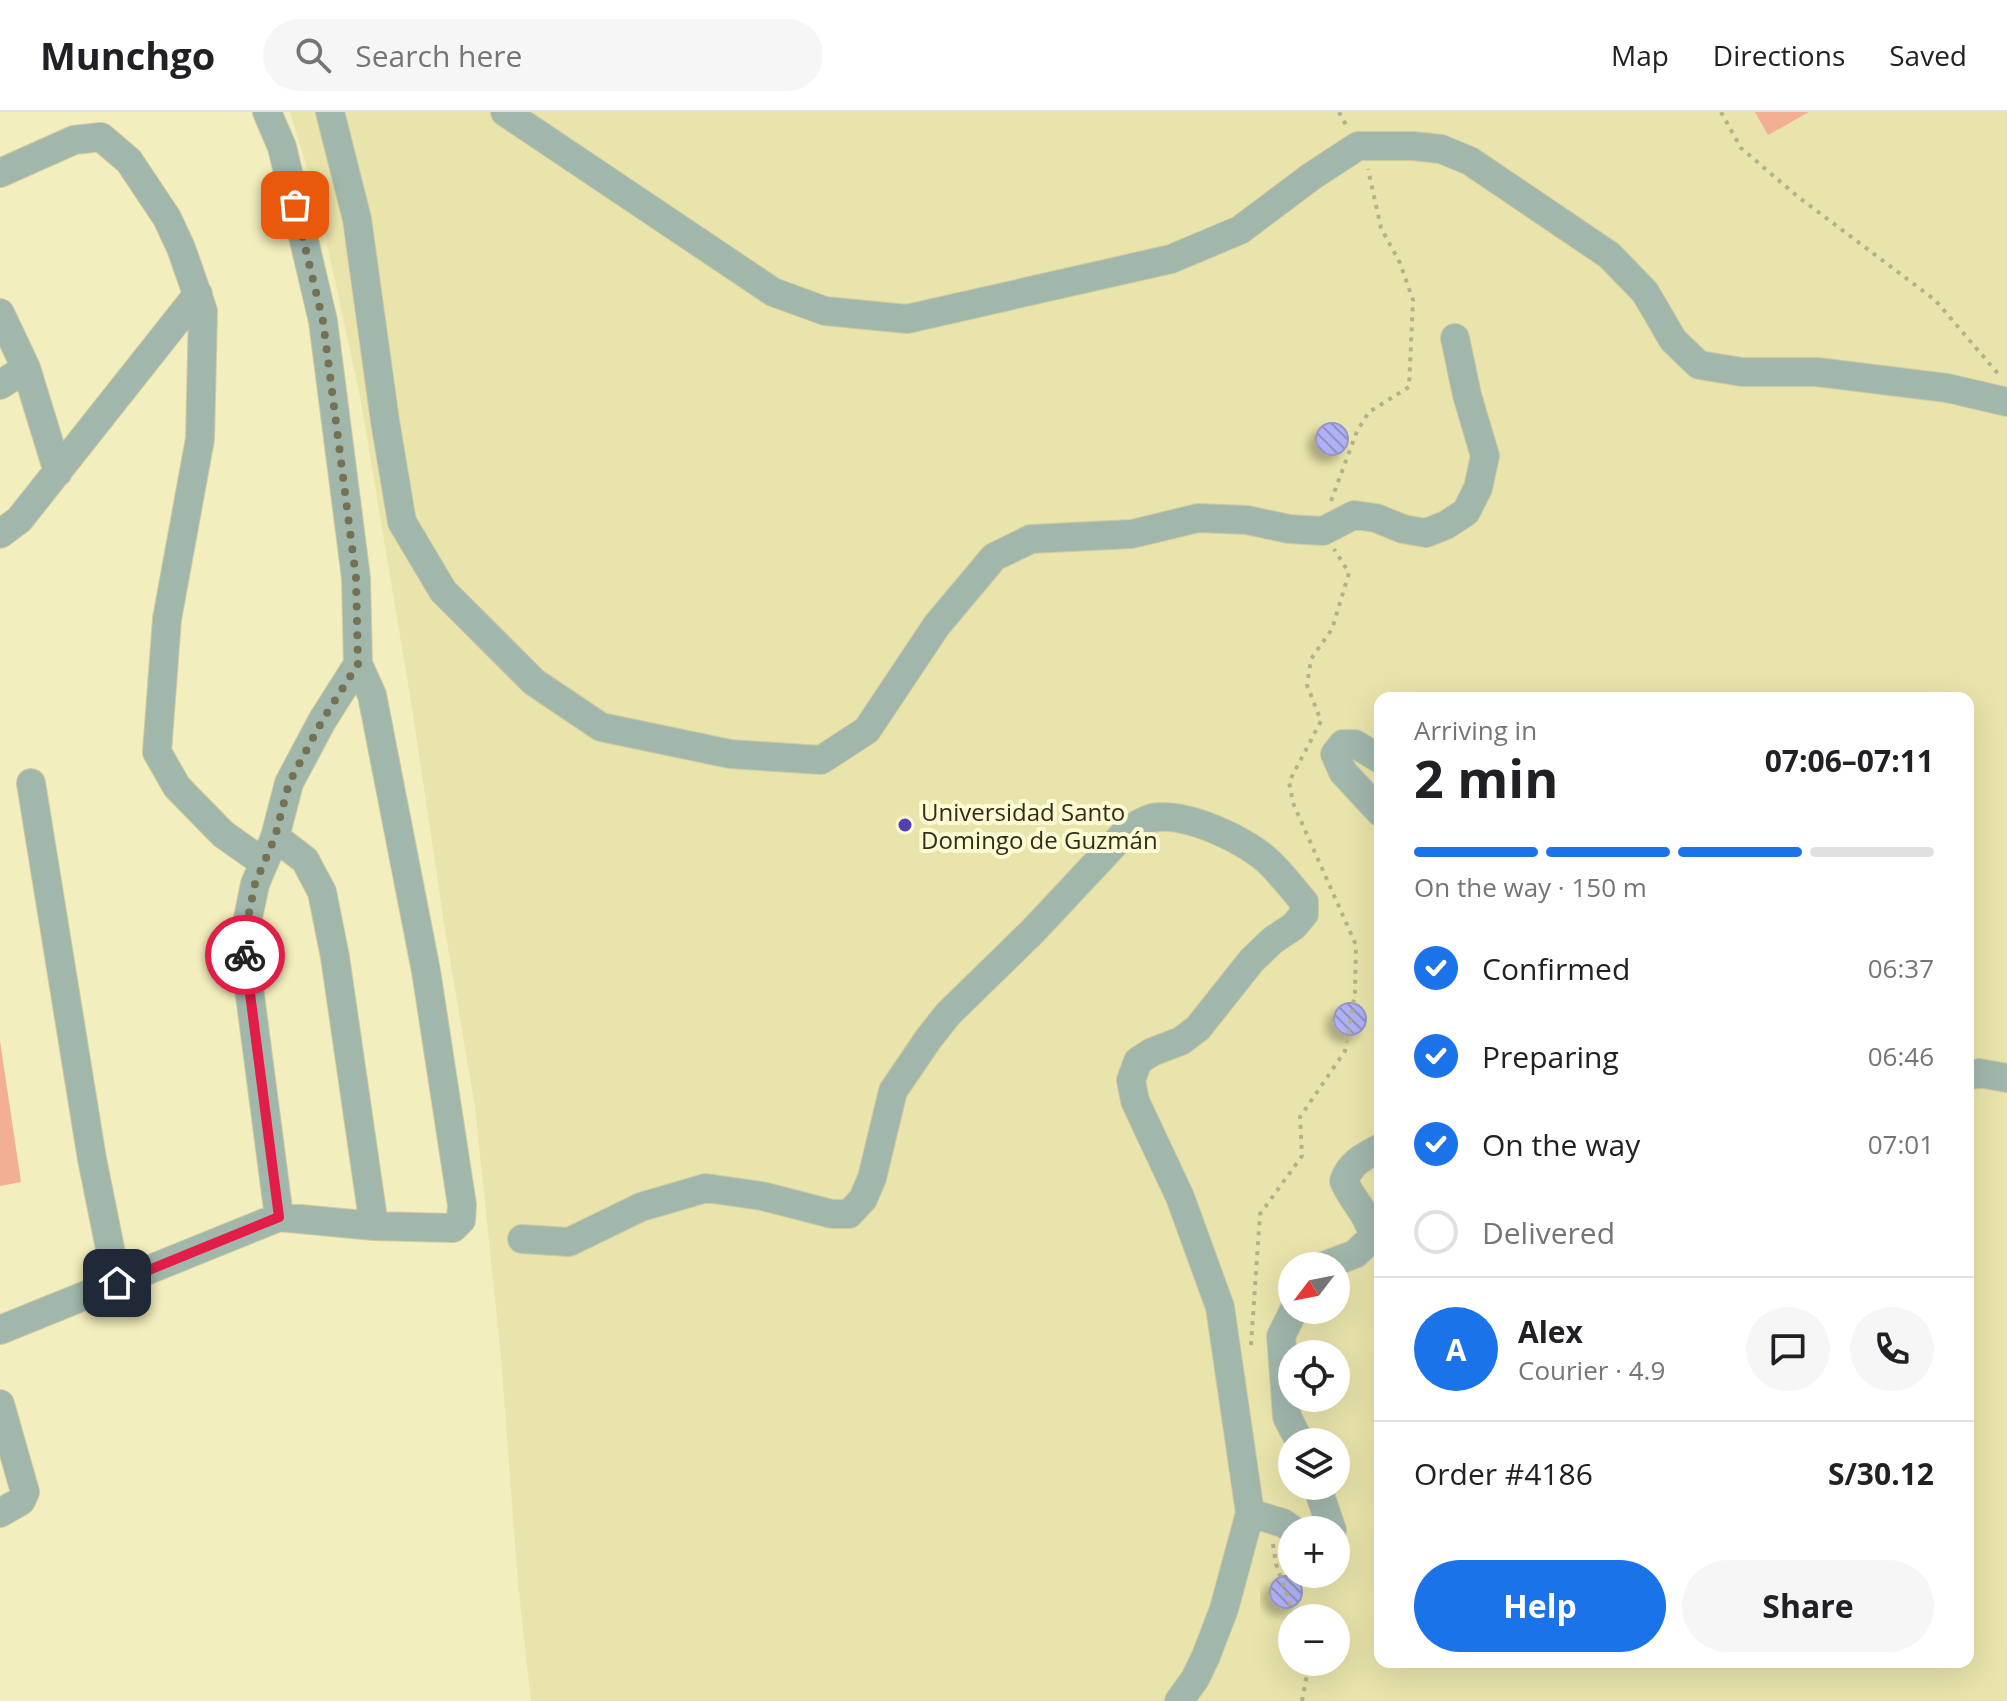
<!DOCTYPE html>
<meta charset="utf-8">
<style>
body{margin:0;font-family:"Open Sans",sans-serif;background:#f6f6f6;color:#202124;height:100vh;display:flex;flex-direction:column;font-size:30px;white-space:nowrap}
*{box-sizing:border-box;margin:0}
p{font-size:26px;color:#757577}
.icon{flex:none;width:44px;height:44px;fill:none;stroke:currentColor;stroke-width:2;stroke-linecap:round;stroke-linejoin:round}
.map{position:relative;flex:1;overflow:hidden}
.details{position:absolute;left:1374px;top:580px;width:600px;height:976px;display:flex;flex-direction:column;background:#fff;border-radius:16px;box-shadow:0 8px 32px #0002}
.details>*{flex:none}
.needle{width:52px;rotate:238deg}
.controls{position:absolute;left:1278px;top:1140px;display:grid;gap:16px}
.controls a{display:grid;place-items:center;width:72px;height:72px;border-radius:50%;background:#fff;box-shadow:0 8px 32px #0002;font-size:40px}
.pin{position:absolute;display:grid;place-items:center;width:68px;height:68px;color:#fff;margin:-34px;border-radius:16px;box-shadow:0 4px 12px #0006}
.courier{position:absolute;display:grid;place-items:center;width:80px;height:80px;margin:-40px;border:6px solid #e11d48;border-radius:50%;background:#fff;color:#222;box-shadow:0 2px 10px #0007}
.summary em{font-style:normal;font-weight:700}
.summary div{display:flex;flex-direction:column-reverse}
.summary{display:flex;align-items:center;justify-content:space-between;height:136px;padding:0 40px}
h1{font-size:52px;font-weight:700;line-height:60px}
.bar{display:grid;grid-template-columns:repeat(4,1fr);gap:12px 8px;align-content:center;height:96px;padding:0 40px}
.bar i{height:10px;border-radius:6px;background:#e0e0e0}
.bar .selected{background:#1a73e8}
.bar p{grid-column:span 4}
.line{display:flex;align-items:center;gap:20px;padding:0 40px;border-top:2px solid #e0e0e0}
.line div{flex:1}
.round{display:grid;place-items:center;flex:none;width:84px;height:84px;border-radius:42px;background:#f6f6f6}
ol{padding:0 40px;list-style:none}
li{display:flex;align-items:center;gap:24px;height:88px}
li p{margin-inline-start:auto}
li .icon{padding:8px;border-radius:50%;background:#1a73e8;color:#fff;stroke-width:4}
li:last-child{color:#757577}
li i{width:44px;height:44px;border:4px solid #e0e0e0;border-radius:50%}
.button{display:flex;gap:16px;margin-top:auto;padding:16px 40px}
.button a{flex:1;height:92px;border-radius:48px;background:#1a73e8;color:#fff;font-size:32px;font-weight:700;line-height:92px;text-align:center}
.button a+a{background:#f6f6f6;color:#202124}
header{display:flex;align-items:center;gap:48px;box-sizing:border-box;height:112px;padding:0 40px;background:#fff;border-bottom:2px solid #e0e0e0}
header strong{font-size:38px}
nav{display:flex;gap:44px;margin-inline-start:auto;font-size:28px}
.search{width:560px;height:72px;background:#f6f6f6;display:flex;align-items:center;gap:20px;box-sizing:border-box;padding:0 28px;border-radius:44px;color:#757577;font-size:30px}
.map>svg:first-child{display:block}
</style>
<header>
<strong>Munchgo</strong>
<div class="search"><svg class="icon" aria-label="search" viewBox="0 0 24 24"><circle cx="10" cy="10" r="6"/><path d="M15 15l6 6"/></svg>Search here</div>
<nav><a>Map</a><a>Directions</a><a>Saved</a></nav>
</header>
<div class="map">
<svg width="2007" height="1589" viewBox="0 0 2007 1589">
<defs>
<pattern id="building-back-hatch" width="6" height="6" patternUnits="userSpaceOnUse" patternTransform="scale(2)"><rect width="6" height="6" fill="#b0b1f4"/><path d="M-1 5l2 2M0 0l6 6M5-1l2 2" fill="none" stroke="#9090c5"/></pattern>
<filter id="shadow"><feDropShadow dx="-7" dy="7" stdDeviation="4" flood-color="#0004"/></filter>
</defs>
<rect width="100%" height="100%" fill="#f2eebd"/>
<path fill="#e9e4ab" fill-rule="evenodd" d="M 290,0 L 2007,0 L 2007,1589 L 531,1589 L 518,1471 L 501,1244 L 475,995 L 446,824 L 413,602 L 360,284 L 319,95 ZM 1380,586 L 1968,586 L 1968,1550 L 1380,1550 ZM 1292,1154 L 1336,1154 L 1336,1198 L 1292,1198 ZM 1292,1242 L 1336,1242 L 1336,1286 L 1292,1286 ZM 1292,1330 L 1336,1330 L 1336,1374 L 1292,1374 ZM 1292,1418 L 1336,1418 L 1336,1462 L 1292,1462 ZM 1292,1506 L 1336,1506 L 1336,1550 L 1292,1550 Z"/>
<path fill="#f3af93" d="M 1755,0 L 1809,0 L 1768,23 Z
M 0,929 L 21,1070 L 0,1074 Z"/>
<path fill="url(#building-back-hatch)" stroke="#9697c2" stroke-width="2" filter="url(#shadow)" d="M1316 327a16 16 0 1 1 32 0a16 16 0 1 1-32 0Z
M1334 907a16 16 0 1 1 32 0a16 16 0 1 1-32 0Z
M1270 1480a16 16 0 1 1 32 0a16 16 0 1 1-32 0Z"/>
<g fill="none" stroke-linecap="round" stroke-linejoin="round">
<defs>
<path id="minor" d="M 267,0 L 282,35 L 323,209 L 356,466 L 358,552 L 322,609 L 289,671 L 275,725 L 255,772 L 243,830 L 279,1105
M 330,0 L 357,107 L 385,309 L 402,410 L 443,479 L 534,570 L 601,615 L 730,642 L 821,648 L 867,618 L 937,513 L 994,445 L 1031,427 L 1132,422 L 1198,406 L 1247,408 L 1289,417 L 1323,419 L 1354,403 L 1376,406 L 1403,417 L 1426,421 L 1446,413 L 1466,400 L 1478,376 L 1485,344 L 1467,283 L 1455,226
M 505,0 L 773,180 L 825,199 L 907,207 L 1171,147 L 1240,118 L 1312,64 L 1358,34 L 1413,34 L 1441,37 L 1470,49 L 1609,143 L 1645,180 L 1673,228 L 1699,253 L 1742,260 L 1817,260 L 1947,276 L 2007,290
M 0,61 L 74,28 L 101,25 L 129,49 L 167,106 L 181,136 L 203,199 L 200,327 L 167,507 L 157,640 L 177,675 L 223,722 L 264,751
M 0,201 L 26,256 L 58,360
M 0,273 L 26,256
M 0,422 L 19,408 L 198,182
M 1380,647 L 1355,632 L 1343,632 L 1335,642 L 1343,660 L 1380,700
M 31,671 L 92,1047 L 117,1171
M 275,725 L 305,748 L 322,780 L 335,845 L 374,1114
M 1968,964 L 1979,961 L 2007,966
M 522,1127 L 569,1130 L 641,1095 L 706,1076 L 762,1084 L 832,1102 L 849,1102 L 863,1087 L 872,1066 L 893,979 L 929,926 L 948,902 L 1033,819 L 1121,725 C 1130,717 1140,709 1152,706 C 1185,699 1249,729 1271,752 C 1283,764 1293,777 1304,790 L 1304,802 L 1294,814 L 1273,828 L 1252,848 L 1198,916 L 1181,929 L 1152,940 L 1138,949 L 1131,968 L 1135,989 L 1180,1085 L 1220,1195 L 1250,1401 L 1224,1497 L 1206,1544 L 1195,1567 L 1179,1589
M 1323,1154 L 1355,1142 L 1373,1125 C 1369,1102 1352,1089 1344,1069 C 1350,1051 1363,1045 1380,1036
M 1294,1198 L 1281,1224 L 1287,1305 L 1300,1330
M 0,1218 L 279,1105 L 374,1114 L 453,1116 L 461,1108 L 462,1093 L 426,859 L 372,583 L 358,552
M 0,1292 L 25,1380 L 21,1389 L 0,1401
M 1317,1374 L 1332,1418
M 1250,1401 L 1283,1411 L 1293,1418"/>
</defs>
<use href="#minor" stroke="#cfcba0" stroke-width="30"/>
<path stroke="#b5b28a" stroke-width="4" stroke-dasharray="4 6" stroke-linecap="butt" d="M 1339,0 L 1346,13
M 1721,0 L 1741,36 L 1797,84 L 1935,188 L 2000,264
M 1331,389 L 1357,319 L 1369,300 L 1409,275 L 1413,188 L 1400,151 L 1381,116 L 1368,57
M 1251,1233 L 1260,1102 L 1302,1044 L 1300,1005 L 1345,939 L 1355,881 L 1356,833 L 1293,691 L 1289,670 L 1321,609 L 1307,573 L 1311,547 L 1332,517 L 1349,461 L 1334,437
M 1273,1432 L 1276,1452 L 1295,1506
M 1302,1589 L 1307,1562 L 1305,1550"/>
<use href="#minor" stroke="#a1b7ac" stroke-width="28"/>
</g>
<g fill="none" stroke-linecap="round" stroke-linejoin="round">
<path stroke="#747154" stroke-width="8" stroke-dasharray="0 14.4" d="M 245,843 L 243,830 L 255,772 L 275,725 L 289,671 L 322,609 L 358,552 L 356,466 L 323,209 L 295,93"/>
<path stroke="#e11d48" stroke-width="10" d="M 117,1171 L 279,1105 L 245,843"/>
</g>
<circle fill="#513fb6" stroke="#fefbd3" stroke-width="3" cx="905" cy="713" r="8"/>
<g text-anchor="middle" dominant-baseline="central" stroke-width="8" stroke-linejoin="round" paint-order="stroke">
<g font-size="24" fill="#302e1b" stroke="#fefbd3" text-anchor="start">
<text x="921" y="699">Universidad Santo<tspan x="921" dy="28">Domingo de Guzmán</tspan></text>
</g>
</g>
</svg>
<div class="controls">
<a><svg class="needle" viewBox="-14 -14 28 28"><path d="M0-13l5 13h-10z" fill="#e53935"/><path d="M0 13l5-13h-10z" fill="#757577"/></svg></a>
<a><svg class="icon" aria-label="locate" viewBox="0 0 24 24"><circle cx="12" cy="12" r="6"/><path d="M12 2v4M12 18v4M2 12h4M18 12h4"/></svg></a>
<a><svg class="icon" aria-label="layers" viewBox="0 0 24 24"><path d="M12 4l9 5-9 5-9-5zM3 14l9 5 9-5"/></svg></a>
<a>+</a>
<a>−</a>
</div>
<div class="pin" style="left:295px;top:93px;background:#ea580c"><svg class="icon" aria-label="bag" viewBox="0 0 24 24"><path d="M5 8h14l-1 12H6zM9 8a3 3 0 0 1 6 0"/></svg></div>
<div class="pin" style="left:117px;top:1171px;background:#1f2937"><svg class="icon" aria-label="home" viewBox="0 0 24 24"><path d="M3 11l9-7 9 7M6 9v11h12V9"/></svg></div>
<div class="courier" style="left:245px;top:843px"><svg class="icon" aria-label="bike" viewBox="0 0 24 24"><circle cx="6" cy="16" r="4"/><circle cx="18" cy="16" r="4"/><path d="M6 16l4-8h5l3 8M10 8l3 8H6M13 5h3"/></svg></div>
<section class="details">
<div class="summary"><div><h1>2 min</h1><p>Arriving in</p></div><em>07:06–07:11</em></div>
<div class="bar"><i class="selected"></i><i class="selected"></i><i class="selected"></i><i></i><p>On the way · 150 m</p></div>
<ol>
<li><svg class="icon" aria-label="check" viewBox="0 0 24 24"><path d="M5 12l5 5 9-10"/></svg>Confirmed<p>06:37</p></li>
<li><svg class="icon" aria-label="check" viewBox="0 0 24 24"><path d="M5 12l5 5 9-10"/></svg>Preparing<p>06:46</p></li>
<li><svg class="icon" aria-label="check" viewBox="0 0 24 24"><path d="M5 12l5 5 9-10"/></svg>On the way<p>07:01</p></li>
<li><i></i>Delivered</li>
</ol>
<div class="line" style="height:144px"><b class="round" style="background:#1a73e8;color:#fff">A</b><div><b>Alex</b><p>Courier · 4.9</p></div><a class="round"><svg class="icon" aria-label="chat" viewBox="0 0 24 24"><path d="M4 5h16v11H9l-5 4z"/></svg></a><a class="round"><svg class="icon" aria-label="phone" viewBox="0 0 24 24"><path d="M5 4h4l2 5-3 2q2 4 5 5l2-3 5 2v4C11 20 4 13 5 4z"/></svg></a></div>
<div class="line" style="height:104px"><div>Order #4186</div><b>S/30.12</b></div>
<div class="button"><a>Help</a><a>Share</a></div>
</section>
</div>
